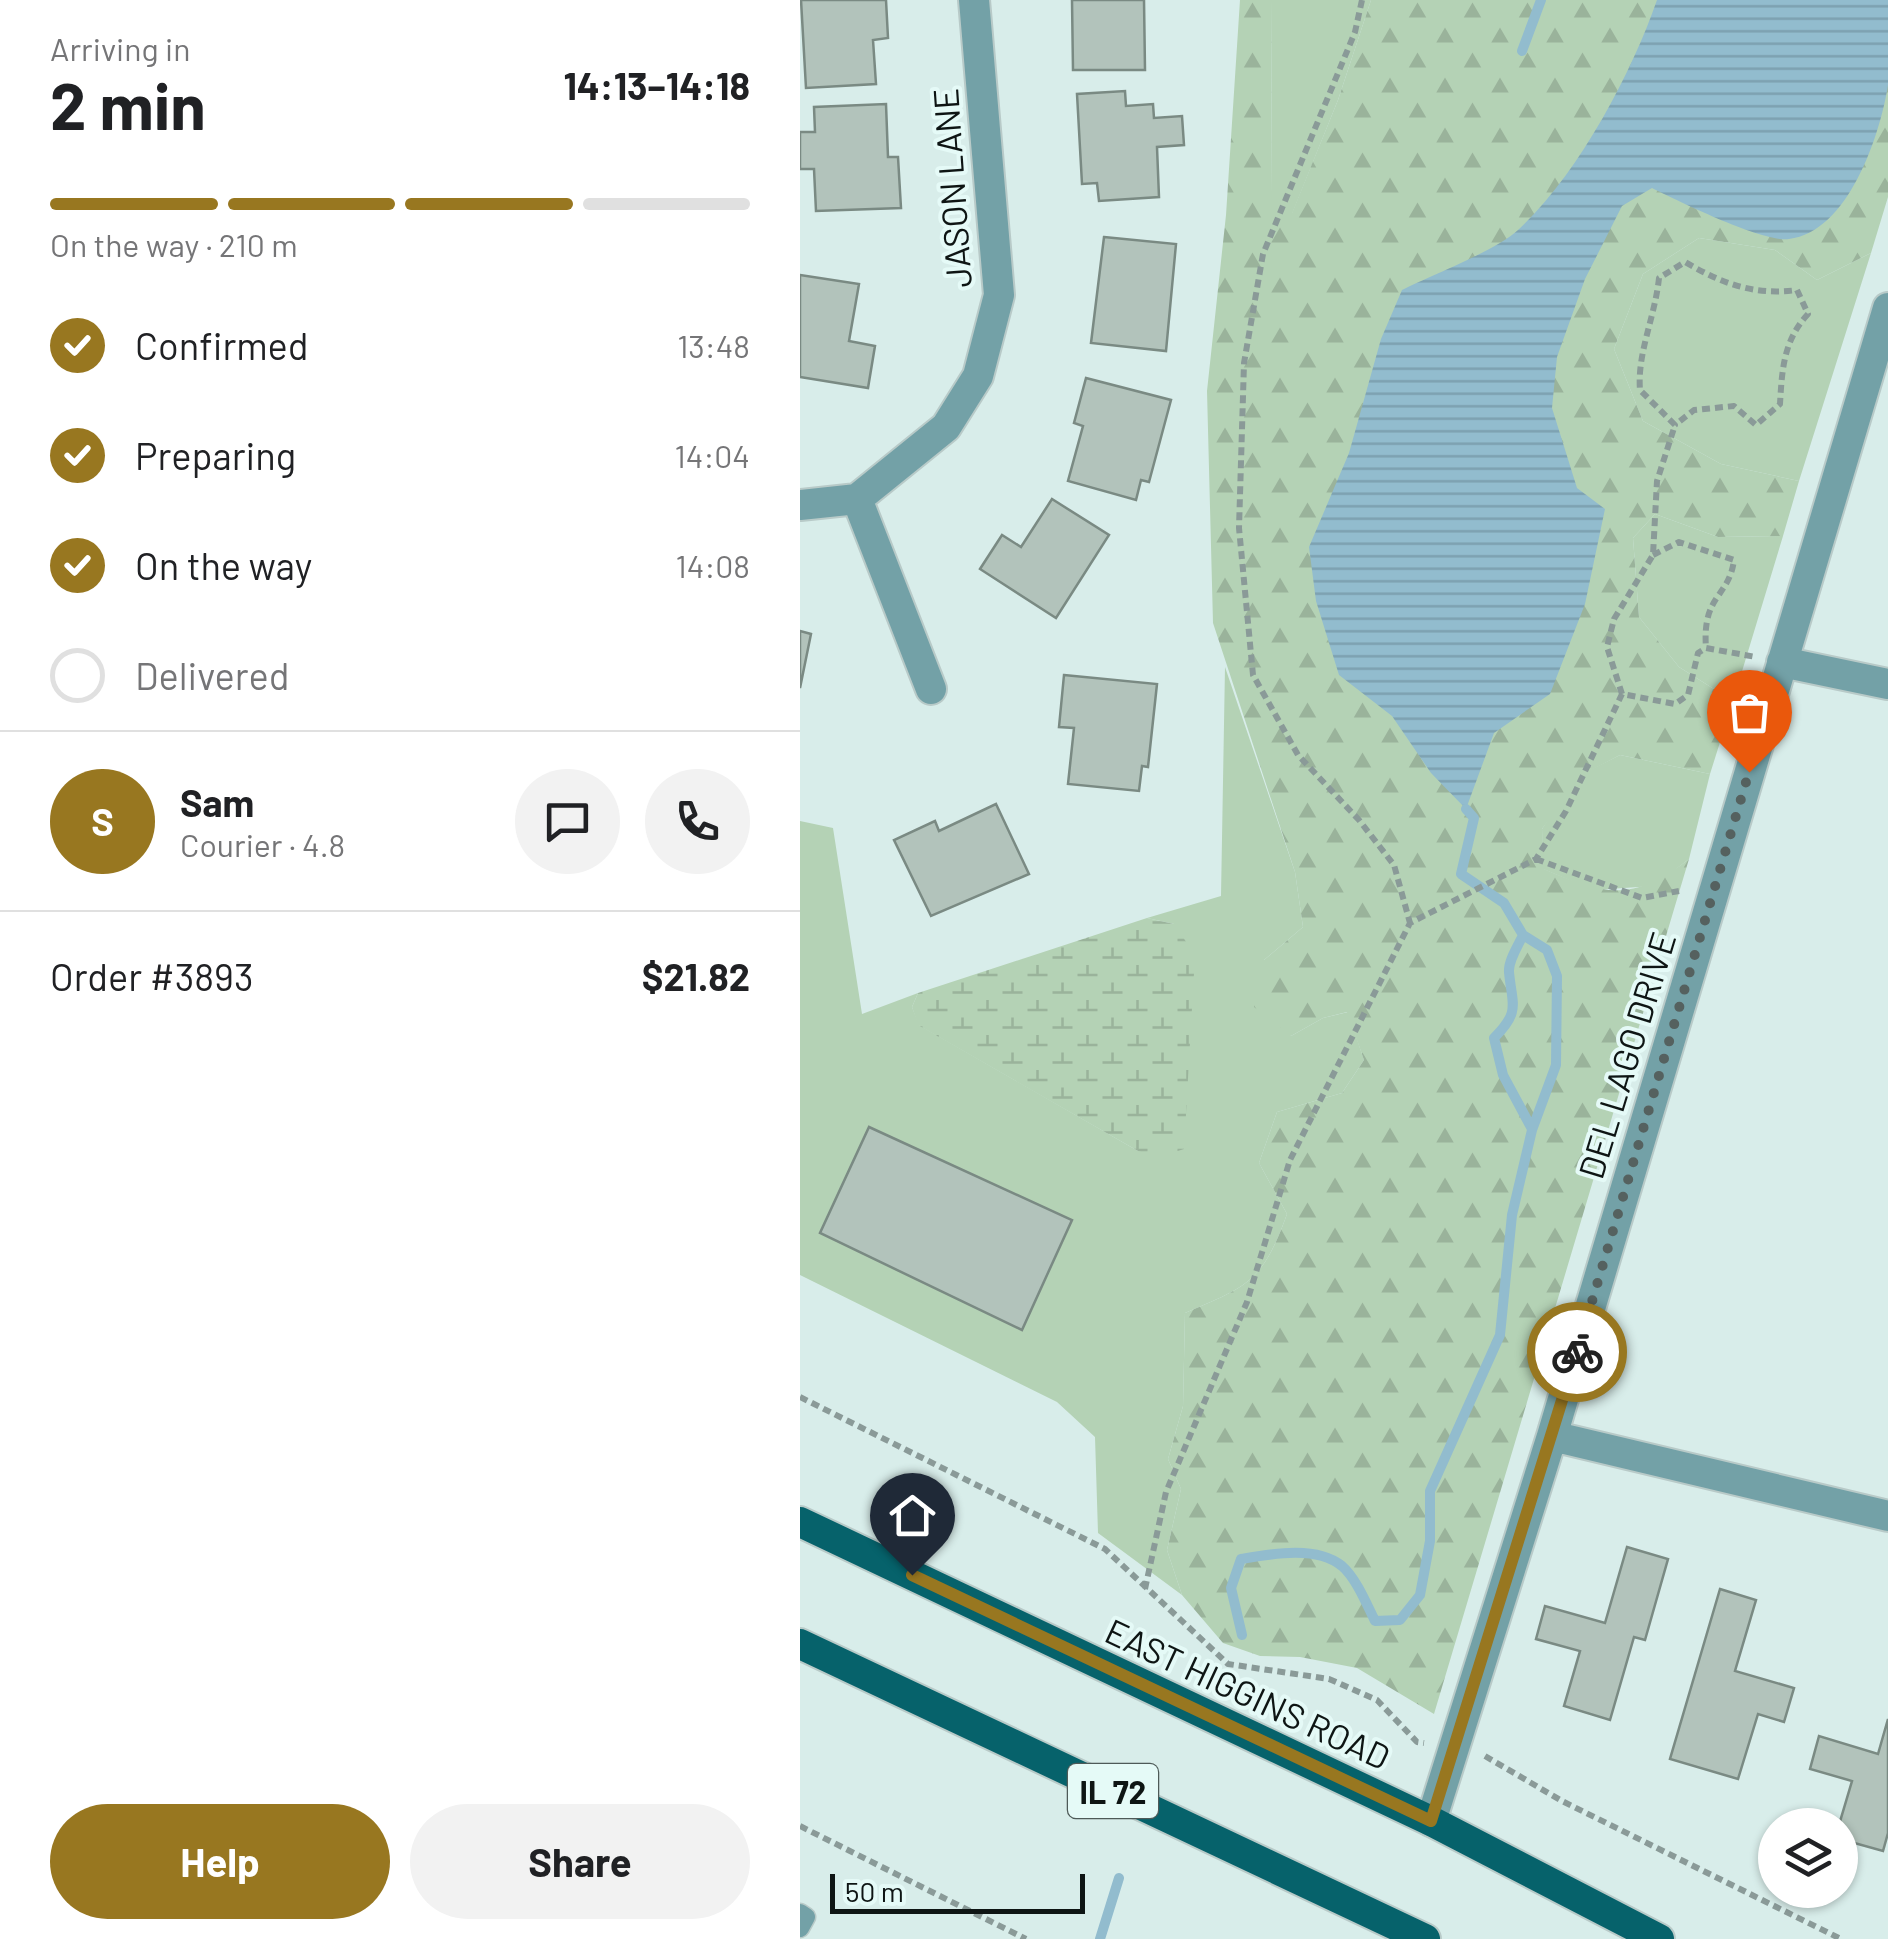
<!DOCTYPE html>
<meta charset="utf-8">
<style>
body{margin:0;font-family:Barlow,sans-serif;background:#f2f2f2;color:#202124;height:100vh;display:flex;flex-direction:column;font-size:38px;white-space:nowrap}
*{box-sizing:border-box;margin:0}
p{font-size:32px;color:#757577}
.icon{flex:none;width:55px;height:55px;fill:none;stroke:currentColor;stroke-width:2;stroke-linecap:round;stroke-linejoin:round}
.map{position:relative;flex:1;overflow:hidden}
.sheet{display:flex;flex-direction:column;background:#fff;width:800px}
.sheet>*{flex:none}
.buttons{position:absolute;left:958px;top:1808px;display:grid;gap:20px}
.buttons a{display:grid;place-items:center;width:100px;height:100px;border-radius:50%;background:#fff;box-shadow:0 2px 8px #0004;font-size:50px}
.scale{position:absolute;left:30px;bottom:25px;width:255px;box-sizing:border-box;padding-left:10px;border:5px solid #0e1514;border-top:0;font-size:28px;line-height:35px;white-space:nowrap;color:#0e1514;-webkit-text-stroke:8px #e5faf7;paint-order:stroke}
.pin{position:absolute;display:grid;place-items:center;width:85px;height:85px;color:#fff;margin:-102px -42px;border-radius:50% 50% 50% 0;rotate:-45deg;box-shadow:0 0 10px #0007}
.pin .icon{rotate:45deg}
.courier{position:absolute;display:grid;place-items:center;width:100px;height:100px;margin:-50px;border:8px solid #987720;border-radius:50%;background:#fff;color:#222;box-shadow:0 2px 12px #0007}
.overview em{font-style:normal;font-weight:700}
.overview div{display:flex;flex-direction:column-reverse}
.overview{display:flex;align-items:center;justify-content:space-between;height:170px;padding:0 50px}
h1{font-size:65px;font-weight:700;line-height:75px}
.bar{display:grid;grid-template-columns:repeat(4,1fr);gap:15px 10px;align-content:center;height:120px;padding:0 50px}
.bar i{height:12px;border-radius:8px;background:#e0e0e0}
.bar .selected{background:#987720}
.bar p{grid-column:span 4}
.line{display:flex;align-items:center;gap:25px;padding:0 50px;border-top:2px solid #e0e0e0}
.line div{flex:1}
.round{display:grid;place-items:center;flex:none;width:105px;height:105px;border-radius:52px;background:#f2f2f2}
ol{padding:0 50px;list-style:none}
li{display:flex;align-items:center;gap:30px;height:110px}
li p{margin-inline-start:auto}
li .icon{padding:10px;border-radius:50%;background:#987720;color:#fff;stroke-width:4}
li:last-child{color:#757577}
li i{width:55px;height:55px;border:5px solid #e0e0e0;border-radius:50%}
.button{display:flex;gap:20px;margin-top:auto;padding:20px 50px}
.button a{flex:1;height:115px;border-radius:60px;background:#987720;color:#fff;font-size:40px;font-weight:700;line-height:115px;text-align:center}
.button a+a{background:#f2f2f2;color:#202124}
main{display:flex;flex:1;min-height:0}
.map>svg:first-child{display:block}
</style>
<main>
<section class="sheet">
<div class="overview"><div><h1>2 min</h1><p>Arriving in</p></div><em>14:13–14:18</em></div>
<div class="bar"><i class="selected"></i><i class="selected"></i><i class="selected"></i><i></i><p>On the way · 210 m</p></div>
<ol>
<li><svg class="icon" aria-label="check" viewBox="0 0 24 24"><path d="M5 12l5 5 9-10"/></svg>Confirmed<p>13:48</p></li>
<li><svg class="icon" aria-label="check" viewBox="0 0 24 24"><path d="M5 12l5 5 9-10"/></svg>Preparing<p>14:04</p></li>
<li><svg class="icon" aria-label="check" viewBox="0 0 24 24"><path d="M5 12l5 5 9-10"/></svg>On the way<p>14:08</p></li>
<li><i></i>Delivered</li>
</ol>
<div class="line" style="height:180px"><b class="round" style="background:#987720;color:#fff">S</b><div><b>Sam</b><p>Courier · 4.8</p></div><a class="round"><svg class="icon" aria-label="chat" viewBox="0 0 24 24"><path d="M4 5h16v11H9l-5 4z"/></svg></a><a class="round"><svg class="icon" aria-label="phone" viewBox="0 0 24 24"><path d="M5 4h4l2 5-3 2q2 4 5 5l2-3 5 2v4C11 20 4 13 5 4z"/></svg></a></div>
<div class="line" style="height:130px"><div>Order #3893</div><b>$21.82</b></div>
<div class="button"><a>Help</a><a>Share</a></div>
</section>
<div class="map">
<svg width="1088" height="1939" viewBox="0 0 1088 1939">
<defs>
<pattern id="forest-firs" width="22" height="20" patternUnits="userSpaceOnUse" patternTransform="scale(2.5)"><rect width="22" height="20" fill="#b4d2b5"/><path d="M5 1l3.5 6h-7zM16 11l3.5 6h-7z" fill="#9ab39b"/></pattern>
<pattern id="wetland-marsh" width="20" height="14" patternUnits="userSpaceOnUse" patternTransform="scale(2.5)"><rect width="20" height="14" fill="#b4d2b5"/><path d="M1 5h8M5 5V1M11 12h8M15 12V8" fill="none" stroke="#9ab39b"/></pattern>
<pattern id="water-rules" width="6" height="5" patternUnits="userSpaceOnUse" patternTransform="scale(2.5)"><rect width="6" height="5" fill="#92bcce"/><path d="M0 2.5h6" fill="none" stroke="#7da1b0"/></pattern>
</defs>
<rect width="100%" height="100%" fill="#d8edea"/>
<path fill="#b4d2b5" d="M 472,0 L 571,0 L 538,100 L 492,214 L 471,194 Z
M 899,238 L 975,250 L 1017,280 L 1071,253 L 999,481 L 921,464 L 843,421 L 814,349 L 843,274 Z
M 855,514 L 918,537 L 983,536 L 933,701 L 879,667 L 839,617 L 833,538 Z
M 425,667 L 495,872 L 503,927 L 464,960 L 491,1036 L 523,1018 L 548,1012 L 564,1060 L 542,1093 L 477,1112 L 459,1163 L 487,1214 C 463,1281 449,1286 385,1313 L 383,1406 L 368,1459 L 381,1489 L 367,1550 L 382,1595 L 298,1533 L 295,1437 L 257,1402 L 0,1275 L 0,821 L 33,828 L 62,1014 L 118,993 L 112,1007 L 119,1025 L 338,1151 L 374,924 L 347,918 L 421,896 Z
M 820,755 L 910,774 L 889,859 L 854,886 L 793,890 L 743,869 L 742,829 L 760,801 L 782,774 Z"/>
<path fill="url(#forest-firs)" d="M 440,0 L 472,0 L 471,193 L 492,213 L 538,100 L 571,0 L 1088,0 L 1088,197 L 1071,253 L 1017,280 L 975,250 L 899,238 L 843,274 L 814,349 L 843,421 L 921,464 L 999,481 L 983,536 L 918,537 L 855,514 L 833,538 L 839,617 L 879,667 L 933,701 L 910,774 L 820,755 L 782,775 L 742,829 L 744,869 C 806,896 833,902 889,859 L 634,1714 L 557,1668 L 500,1657 L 460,1656 L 423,1643 L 382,1595 L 367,1550 L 381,1489 L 368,1459 L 383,1406 L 385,1313 C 449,1286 463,1281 487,1214 L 459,1163 L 477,1112 L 542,1093 L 564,1060 L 547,1012 L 523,1018 L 491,1036 L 454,1007 L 464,960 L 503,927 L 495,872 L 413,623 L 407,391 L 426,215 Z"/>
<path fill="url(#wetland-marsh)" d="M 347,918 L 374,924 L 395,955 L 384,1149 L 359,1157 L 338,1151 L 118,1025 L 112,1007 L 118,993 Z"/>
<path fill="url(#water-rules)" d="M 857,0 L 1088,0 C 1088,27 1088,58 1088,85 C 1080,136 1048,232 989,239 C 964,243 878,201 852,188 L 822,206 L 785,279 L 757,357 L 752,408 L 777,488 L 805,509 L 785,604 L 750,694 L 694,733 L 666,809 L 631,773 L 592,716 L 539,675 L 516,601 L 509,547 L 549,453 L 581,339 L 602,290 C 632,275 695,251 718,230 C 777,176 831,75 857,0 Z"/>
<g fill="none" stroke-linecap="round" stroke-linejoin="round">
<path stroke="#92bcce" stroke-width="10" d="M 722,51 L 741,0
M 723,935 C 718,946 708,961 709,972 C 712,1005 721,1011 694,1038 L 703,1075 L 732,1129
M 442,1635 L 431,1588 L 441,1559 C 471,1554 516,1545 542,1566 C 556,1578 567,1605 575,1621 L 600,1620 L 620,1595 L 630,1541 L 630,1491 L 700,1335 L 712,1215 L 732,1130 L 756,1065 L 757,976 L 747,950 L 723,935 L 704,903 L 661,874 L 674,818 L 666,809
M 300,1939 L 319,1878"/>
</g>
<path fill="#b2c3bb" stroke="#7a8a83" stroke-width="2.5" d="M 1,0 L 86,0 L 88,38 L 73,40 L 76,84 L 6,88 Z
M 272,0 L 344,0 L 345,70 L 273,70 Z
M 325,91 L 326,106 L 353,104 L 354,118 L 382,116 L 384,145 L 357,147 L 359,197 L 299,201 L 297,183 L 282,184 L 277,94 Z
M 86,104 L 88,157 L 98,157 L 101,208 L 16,211 L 14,169 L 0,169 L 0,132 L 15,132 L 14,107 Z
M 304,237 L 376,244 L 366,351 L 291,343 Z
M 0,275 L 59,284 L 49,341 L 75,346 L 68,388 L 0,377 Z
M 286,378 L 371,400 L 349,482 L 341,480 L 336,500 L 268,481 L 283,426 L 274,423 Z
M 252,499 L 309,535 L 256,618 L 180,569 L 202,535 L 221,547 Z
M 0,631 L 11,634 L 0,688 Z
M 264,675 L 357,684 L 348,767 L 342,766 L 339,791 L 268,784 L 274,728 L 259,727 Z
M 196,804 L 229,874 L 131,916 L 94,840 L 135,821 L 139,831 Z
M 69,1127 L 272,1220 L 222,1330 L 20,1233 Z
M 827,1547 L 868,1559 L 845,1640 L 834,1637 L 810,1720 L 764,1706 L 780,1651 L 736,1639 L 745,1606 L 805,1623 Z
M 920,1589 L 956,1600 L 935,1671 L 994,1688 L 984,1722 L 958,1714 L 938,1779 L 870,1759 Z
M 1088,1719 L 1088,1833 L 1083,1851 L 1040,1839 L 1039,1825 L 1052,1781 L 1010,1769 L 1019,1736 L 1078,1754 Z"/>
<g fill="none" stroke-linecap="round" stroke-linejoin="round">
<defs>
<path id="lane" d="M 0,1913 L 6,1917 L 0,1928"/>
<path id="street" d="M 57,499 L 131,689
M 0,505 L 57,499 L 146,427 L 178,376 L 199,295 L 174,0
M 982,662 L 1088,684
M 752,1436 L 1088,1516
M 631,1821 L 752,1436 L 1088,308"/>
<path id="primary" d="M 0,1522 L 631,1821 L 859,1939
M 0,1644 L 625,1939"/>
</defs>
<use href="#lane" stroke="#b8cac8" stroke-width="21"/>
<use href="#street" stroke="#b8cac8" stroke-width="34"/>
<use href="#primary" stroke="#b8cac8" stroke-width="34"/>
<path stroke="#8a9a98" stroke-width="6" stroke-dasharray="8 5" stroke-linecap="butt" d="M 562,0 L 555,32 L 463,254 L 444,363 L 439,528 L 453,675 L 498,755 L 559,820 L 594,865 L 610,923
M 853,555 L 879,542 L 934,560 C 929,598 902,594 906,648
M 822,694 L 807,647 L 814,619 L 853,555 L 857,481 L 875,425 L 840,390 C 837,353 855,317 859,278 L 885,262 C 921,283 954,296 997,290 L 1008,314 C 984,340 982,368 980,404 L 956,425 L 934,406 L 894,410 L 875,425
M 736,859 L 842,898 L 879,891
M 0,1397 L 305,1549 L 428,1664 L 529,1679 L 577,1700 L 617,1742 L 624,1743
M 345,1589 L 366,1492 L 447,1302 L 490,1160 L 610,923 L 736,859 L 766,811 L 822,694 L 875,704 L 888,695 L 898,653 L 906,648 L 956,657
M 685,1756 L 762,1801 L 1041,1939
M 0,1826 L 226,1939"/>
<use href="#lane" stroke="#73a1a7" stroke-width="18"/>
<use href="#street" stroke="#73a1a7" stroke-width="30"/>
<use href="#primary" stroke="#06626b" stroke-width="30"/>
</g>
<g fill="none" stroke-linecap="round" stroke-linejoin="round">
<path stroke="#55615f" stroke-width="10" stroke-dasharray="0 18" d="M 777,1352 L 949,772"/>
<path stroke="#987720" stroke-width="12" d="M 112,1575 L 631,1821 L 777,1352"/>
</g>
<g text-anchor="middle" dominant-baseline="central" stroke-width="8" stroke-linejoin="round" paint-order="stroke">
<rect fill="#e5faf7" stroke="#4e5a58" stroke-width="2.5" x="268" y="1764" width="90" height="54" rx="8"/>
<g font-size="32" font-weight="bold" fill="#0e1514">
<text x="313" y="1791">IL 72</text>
</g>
<g font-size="35" fill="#0e1514" stroke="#e5faf7">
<text transform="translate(151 188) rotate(-94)">JASON LANE</text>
<text transform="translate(826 1055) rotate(-73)">DEL LAGO DRIVE</text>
<text transform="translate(448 1693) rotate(25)">EAST HIGGINS ROAD</text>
</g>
</g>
</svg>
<div class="buttons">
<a><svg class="icon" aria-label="layers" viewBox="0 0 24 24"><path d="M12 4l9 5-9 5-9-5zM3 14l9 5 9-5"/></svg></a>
</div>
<div class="scale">50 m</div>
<div class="pin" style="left:949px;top:772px;background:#ea580c"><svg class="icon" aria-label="bag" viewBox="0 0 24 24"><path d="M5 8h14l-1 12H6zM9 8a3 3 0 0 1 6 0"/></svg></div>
<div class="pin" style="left:112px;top:1575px;background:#1f2937"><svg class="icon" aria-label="home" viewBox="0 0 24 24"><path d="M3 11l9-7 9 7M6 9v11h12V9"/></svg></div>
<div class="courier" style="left:777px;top:1352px"><svg class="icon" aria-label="bike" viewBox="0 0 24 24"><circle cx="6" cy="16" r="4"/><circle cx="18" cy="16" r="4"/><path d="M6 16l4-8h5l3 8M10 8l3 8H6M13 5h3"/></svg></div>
</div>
</main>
